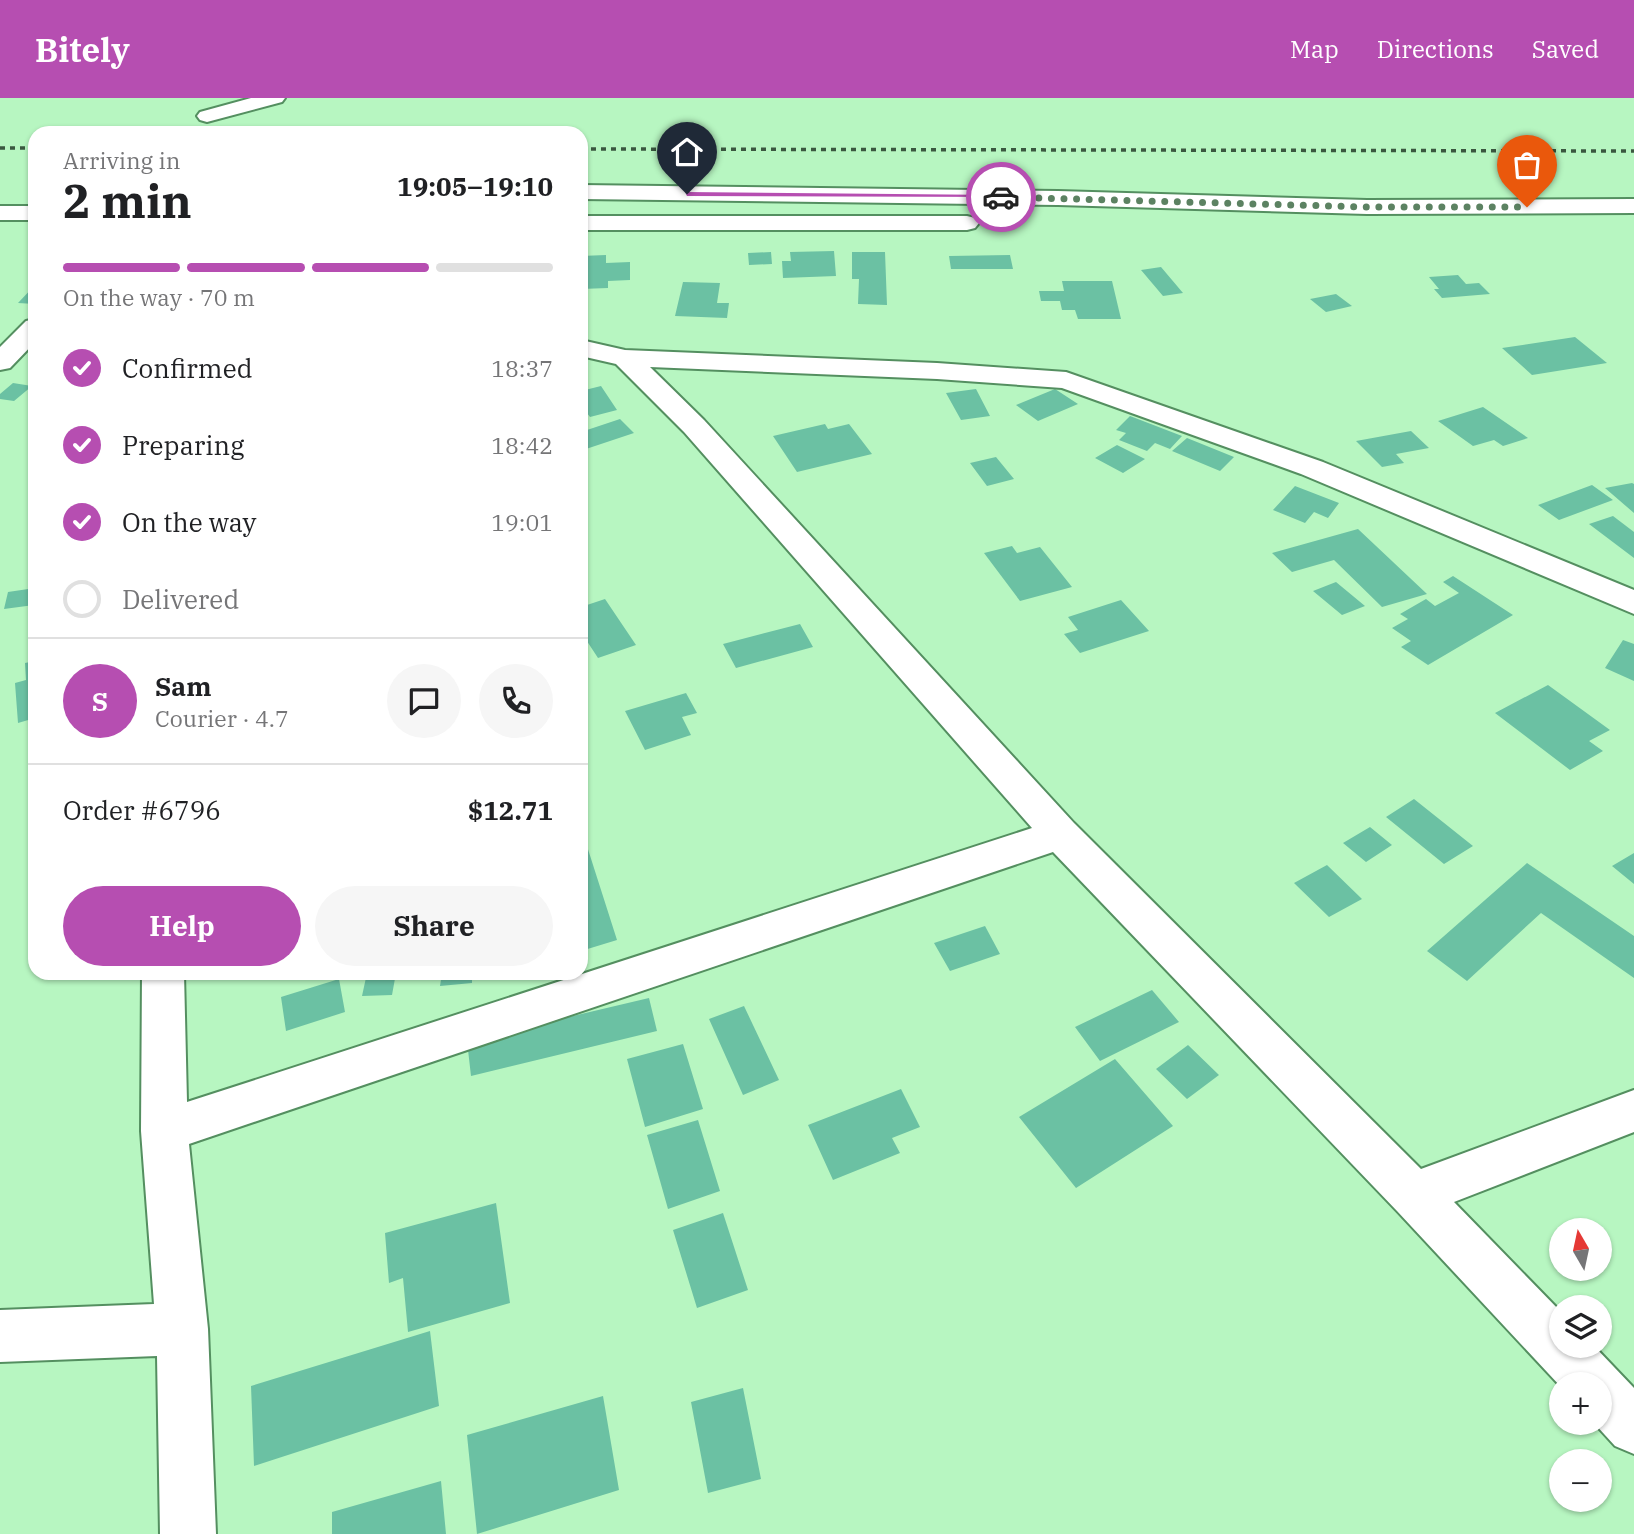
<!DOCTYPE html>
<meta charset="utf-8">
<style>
body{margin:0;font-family:"IBM Plex Serif",serif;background:#f6f6f6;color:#202124;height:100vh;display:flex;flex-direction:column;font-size:26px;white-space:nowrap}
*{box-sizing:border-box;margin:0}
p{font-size:23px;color:#757577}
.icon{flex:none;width:38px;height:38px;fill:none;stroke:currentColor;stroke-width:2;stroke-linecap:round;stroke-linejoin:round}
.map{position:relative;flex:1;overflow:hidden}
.details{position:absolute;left:28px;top:28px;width:560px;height:854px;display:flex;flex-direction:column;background:#fff;border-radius:21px;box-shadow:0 2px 5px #0004}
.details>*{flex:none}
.needle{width:46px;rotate:351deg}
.controls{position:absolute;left:1549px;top:1120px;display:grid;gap:14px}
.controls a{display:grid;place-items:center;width:63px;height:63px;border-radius:50%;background:#fff;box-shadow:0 2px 5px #0004;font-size:35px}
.pin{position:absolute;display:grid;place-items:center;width:60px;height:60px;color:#fff;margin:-72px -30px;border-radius:50% 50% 50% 0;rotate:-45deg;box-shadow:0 0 7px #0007}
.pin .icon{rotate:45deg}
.courier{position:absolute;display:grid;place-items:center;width:70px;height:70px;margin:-35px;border:5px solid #b64eb1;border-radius:50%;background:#fff;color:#222;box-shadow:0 2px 9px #0007}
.summary em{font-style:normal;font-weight:800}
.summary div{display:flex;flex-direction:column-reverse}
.summary{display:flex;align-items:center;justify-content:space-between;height:119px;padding:0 35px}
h1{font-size:46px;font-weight:800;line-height:52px}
.bar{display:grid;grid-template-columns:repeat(4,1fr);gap:10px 7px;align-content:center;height:84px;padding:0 35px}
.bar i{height:9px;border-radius:5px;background:#e0e0e0}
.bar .active{background:#b64eb1}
.bar p{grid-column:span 4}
.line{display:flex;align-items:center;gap:18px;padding:0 35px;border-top:2px solid #e0e0e0}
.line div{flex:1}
.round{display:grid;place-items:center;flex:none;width:74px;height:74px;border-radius:37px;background:#f6f6f6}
ol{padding:0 35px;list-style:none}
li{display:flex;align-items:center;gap:21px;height:77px}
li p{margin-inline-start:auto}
li .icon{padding:7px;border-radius:50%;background:#b64eb1;color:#fff;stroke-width:4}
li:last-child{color:#757577}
li i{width:38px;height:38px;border:4px solid #e0e0e0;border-radius:50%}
.cta{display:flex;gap:14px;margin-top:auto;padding:14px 35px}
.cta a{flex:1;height:80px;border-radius:42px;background:#b64eb1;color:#fff;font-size:28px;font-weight:800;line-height:80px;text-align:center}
.cta a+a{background:#f6f6f6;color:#202124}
header{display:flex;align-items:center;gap:42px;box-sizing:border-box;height:98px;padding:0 35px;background:#b64eb1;color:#fff}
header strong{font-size:33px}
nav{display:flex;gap:38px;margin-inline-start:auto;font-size:24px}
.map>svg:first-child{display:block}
</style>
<header>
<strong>Bitely</strong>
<nav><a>Map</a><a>Directions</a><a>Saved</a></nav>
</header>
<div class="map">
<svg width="1634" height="1436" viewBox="0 0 1634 1436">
<rect width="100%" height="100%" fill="#b7f6c1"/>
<path fill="#6bc1a3" d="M 834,153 L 836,178 L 783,180 L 782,163 L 791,163 L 790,154 Z
M 771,154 L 772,166 L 749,167 L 748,155 Z
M 852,154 L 885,154 L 887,207 L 858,206 L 859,181 L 852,181 Z
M 606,157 L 606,165 L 630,164 L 630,182 L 608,183 L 608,190 L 581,191 L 581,158 Z
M 1010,157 L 1013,171 L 951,171 L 949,158 Z
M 1161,169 L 1183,195 L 1163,198 L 1141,172 Z
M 1458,177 L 1466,186 L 1479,185 L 1490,196 L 1442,200 L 1434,191 L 1439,191 L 1429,179 Z
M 1062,183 L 1112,183 L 1121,221 L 1078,221 L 1075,212 L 1062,212 L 1060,203 L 1041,203 L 1039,193 L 1064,193 Z
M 683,184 L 720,185 L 717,205 L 729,205 L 727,220 L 675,218 Z
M 35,187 L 35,206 L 18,205 Z
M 1336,196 L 1352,208 L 1326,214 L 1310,201 Z
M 1575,239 L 1607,265 L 1532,277 L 1502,250 Z
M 13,285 L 32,288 L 14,303 L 0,301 L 0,296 Z
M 601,288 L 617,312 L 590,319 L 581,307 L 581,293 Z
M 976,291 L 990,318 L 961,322 L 946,295 Z
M 1055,291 L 1078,306 L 1038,323 L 1016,307 Z
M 1483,309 L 1528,340 L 1503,348 L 1494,342 L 1473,348 L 1438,323 Z
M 1130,318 L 1182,338 L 1170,351 L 1155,345 L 1147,353 L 1119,342 L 1126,335 L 1116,332 Z
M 620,321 L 634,335 L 583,352 L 581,350 L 581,334 Z
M 825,326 L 828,331 L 849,326 L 872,356 L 797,374 L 773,338 Z
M 1411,333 L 1429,350 L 1396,356 L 1404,365 L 1382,369 L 1356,343 Z
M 1187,340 L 1234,359 L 1220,373 L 1172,353 Z
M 1117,347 L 1145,361 L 1123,375 L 1095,360 Z
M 996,359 L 1014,381 L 987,388 L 970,365 Z
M 1632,385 L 1634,386 L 1634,415 L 1605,390 Z
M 1592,387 L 1613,402 L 1559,422 L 1538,407 Z
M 1295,388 L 1339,405 L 1328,420 L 1314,414 L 1305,425 L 1273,412 Z
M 1613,418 L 1634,434 L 1634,460 L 1589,426 Z
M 1358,431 L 1427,496 L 1382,509 L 1334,462 L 1292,474 L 1272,455 Z
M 1012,448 L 1017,455 L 1040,449 L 1072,489 L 1020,503 L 984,455 Z
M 1453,478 L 1513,517 L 1428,567 L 1401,549 L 1411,543 L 1392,530 L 1408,521 L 1400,516 L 1426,501 L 1435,508 L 1459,495 L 1443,484 Z
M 1336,484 L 1365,508 L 1342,517 L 1313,493 Z
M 35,490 L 34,507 L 4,511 L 8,494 Z
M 605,501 L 636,547 L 598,560 L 581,534 L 581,509 Z
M 1121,502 L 1149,533 L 1080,555 L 1064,536 L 1078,532 L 1068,519 Z
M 800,526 L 813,549 L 736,570 L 723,546 Z
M 1623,542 L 1634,546 L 1634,583 L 1605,570 Z
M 35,563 L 35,620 L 18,625 L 15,585 L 26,582 L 25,565 Z
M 1548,587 L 1610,632 L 1589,643 L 1603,653 L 1570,672 L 1495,615 Z
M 686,595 L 697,615 L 682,619 L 691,637 L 645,652 L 625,613 Z
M 1414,701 L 1473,748 L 1444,766 L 1386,719 Z
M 1370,729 L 1392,747 L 1366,764 L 1343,745 Z
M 586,745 L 617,842 L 581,853 L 581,746 Z
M 1634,755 L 1634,786 L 1612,768 Z
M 1527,765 L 1634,838 L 1634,880 L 1541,815 L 1467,883 L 1427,853 Z
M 1327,767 L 1362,801 L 1329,819 L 1294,785 Z
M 985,828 L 1000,856 L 950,873 L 934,845 Z
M 367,875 L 396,875 L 392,897 L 362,898 Z
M 442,875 L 472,875 L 472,885 L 440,888 Z
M 339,881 L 345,914 L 286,933 L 281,899 Z
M 1152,892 L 1179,924 L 1100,963 L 1075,929 Z
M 649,900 L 657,933 L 471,978 L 467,943 Z
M 744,908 L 779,982 L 743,997 L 709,921 Z
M 683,946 L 703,1011 L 645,1029 L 627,961 Z
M 1188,947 L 1219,977 L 1187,1001 L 1156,971 Z
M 1115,961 L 1173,1028 L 1076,1090 L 1019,1019 Z
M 901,991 L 920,1029 L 892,1040 L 900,1055 L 833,1082 L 808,1027 Z
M 698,1022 L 720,1093 L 668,1111 L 647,1037 Z
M 496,1105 L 510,1205 L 408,1234 L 403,1180 L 389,1185 L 385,1135 Z
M 723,1115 L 748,1192 L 697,1210 L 673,1132 Z
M 430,1233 L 439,1308 L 254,1368 L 251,1288 Z
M 743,1290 L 761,1381 L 708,1395 L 691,1304 Z
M 603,1298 L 619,1392 L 477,1436 L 467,1337 Z
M 441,1383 L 446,1436 L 332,1436 L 332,1414 Z"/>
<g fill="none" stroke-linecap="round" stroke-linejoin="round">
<defs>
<path id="street" d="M 251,0 L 285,0 L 282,4 L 207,24 L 200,22 L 197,18 L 200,14 Z
M 581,87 L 1058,93 L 1367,102 L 1634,101 L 1634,115 L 1367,116 L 1058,107 L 581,101 Z
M 0,108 L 35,108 L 35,122 L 0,122 Z
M 581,118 L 967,118 L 975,120 L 979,125 L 975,130 L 967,132 L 581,132 Z
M 35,221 L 35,244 L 10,270 L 0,272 L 0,249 L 26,223 Z
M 581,242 L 625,252 L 937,265 L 1066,274 L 1323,364 L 1634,492 L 1634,516 L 1301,376 L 1062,290 L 937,281 L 650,269 L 704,322 L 1074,725 L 1421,1071 L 1634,992 L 1634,1034 L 1454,1104 L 1561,1214 L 1561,1248 L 1594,1248 L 1634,1290 L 1634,1356 L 1615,1348 L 1594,1325 L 1600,1325 L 1600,1286 L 1561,1286 L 1561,1289 L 1397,1113 L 1053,754 L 189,1046 L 208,1231 L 216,1436 L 160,1436 L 157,1258 L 0,1264 L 0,1212 L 154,1206 L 141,1033 L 142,875 L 184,875 L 187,1004 L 1032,730 L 684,334 L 616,266 L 581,258 Z"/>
</defs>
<use href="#street" stroke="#548f60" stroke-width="4"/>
<use href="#street" fill="#fff" fill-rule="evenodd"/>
<path stroke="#3a573f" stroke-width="3.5" stroke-dasharray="5 5" stroke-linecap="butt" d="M 0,50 L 35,50
M 581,51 L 1634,53"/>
</g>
<path fill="#b64eb1" d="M 685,94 L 1001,97 L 1005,99 L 687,98 Z"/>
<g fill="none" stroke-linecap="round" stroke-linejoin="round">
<path stroke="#5c8262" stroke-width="7" stroke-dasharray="0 12.6" d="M 1001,99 L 1367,109 L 1527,109"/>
</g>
</svg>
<div class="controls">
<a><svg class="needle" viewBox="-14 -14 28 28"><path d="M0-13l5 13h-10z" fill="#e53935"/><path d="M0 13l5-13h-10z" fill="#757577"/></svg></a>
<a><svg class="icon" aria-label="layers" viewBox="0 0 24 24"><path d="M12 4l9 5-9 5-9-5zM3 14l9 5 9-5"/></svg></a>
<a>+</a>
<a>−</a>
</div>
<div class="pin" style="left:1527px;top:109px;background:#ea580c"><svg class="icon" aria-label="bag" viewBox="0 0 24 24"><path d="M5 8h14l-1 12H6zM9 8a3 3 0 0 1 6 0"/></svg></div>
<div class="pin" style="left:687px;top:96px;background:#1f2937"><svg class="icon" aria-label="home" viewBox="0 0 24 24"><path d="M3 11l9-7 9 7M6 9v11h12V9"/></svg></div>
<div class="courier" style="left:1001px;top:99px"><svg class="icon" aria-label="car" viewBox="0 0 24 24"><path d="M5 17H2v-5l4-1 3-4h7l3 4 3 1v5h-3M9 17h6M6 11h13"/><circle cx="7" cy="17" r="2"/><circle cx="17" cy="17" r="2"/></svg></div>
<section class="details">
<div class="summary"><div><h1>2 min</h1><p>Arriving in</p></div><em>19:05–19:10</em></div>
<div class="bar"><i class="active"></i><i class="active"></i><i class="active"></i><i></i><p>On the way · 70 m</p></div>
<ol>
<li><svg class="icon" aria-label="check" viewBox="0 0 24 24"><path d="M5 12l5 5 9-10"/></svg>Confirmed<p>18:37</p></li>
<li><svg class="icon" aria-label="check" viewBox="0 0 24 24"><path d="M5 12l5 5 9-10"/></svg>Preparing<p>18:42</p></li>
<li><svg class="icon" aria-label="check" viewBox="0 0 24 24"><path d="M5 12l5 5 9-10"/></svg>On the way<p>19:01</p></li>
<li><i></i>Delivered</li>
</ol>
<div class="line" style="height:126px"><b class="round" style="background:#b64eb1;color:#fff">S</b><div><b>Sam</b><p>Courier · 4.7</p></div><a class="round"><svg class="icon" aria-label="chat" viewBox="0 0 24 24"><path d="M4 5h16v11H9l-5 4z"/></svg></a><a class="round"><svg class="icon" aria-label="phone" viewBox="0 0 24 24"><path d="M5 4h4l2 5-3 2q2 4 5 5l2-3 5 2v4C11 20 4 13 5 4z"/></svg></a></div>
<div class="line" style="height:91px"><div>Order #6796</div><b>$12.71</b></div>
<div class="cta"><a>Help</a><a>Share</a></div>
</section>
</div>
